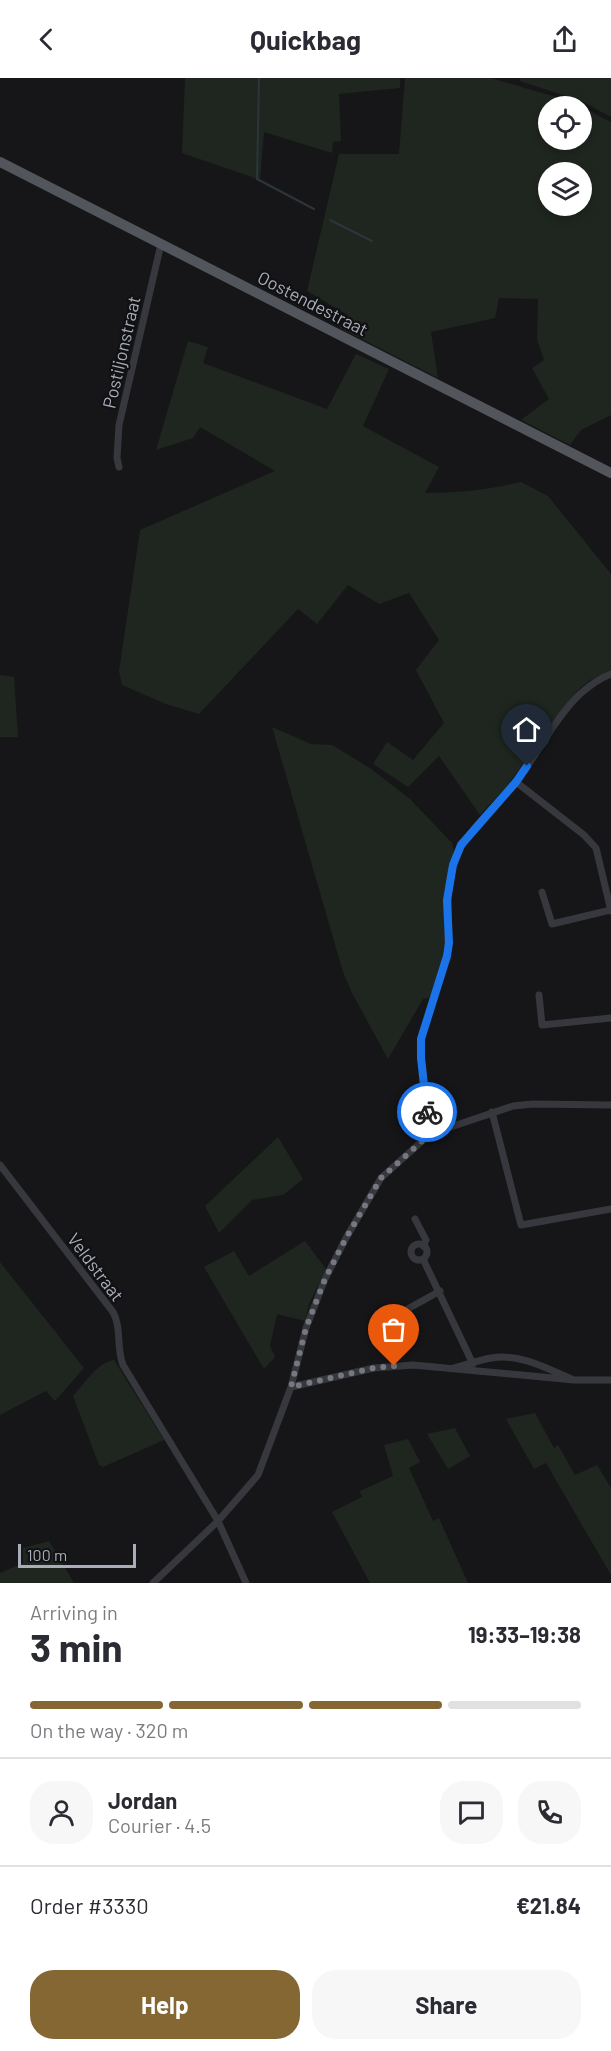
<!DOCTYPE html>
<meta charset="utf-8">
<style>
body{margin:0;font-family:Barlow,sans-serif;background:#f7f7f7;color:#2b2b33;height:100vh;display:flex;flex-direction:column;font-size:22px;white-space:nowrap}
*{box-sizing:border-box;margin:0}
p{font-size:20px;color:#7c7c81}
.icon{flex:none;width:33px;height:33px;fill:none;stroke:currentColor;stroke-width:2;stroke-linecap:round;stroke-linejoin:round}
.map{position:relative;height:1505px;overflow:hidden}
.side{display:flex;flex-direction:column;background:#fff;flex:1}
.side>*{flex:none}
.buttons{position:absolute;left:538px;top:18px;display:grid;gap:12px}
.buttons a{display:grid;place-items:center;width:54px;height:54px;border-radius:50%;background:#fff;box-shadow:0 3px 9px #0003;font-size:30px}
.scale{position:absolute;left:18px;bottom:15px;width:118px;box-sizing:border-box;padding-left:6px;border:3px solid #a8adb8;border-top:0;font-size:16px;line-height:21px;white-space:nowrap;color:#a8adb8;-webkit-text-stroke:4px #111113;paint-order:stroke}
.pin{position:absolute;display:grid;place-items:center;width:51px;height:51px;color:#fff;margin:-62px -26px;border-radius:50% 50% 50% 0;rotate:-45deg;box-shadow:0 0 6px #0007}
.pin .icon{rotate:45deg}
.courier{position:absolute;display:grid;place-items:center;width:60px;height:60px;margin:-30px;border:4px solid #1a73e8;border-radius:50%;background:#fff;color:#222;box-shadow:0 2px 8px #0007}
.overview em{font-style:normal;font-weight:700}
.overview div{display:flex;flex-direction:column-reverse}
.overview{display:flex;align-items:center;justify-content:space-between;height:102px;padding:0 30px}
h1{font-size:39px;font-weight:700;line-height:45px}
.bar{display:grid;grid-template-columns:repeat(4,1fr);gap:9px 6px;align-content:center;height:72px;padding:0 30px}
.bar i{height:8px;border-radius:4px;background:#e1e1e2}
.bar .selected{background:#856733}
.bar p{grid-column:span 4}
.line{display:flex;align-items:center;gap:15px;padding:0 30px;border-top:2px solid #e1e1e2}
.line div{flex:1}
.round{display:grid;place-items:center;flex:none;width:63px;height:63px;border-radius:24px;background:#f7f7f7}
.button{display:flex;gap:12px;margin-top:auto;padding:12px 30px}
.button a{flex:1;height:69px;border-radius:24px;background:#856733;color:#fff;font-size:24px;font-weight:700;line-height:69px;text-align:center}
.button a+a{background:#f7f7f7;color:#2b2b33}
header{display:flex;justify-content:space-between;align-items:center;height:78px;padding:0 30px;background:#fff;font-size:27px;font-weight:700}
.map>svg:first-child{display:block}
</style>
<header><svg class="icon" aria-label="back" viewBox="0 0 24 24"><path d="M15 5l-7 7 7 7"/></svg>Quickbag<svg class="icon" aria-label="share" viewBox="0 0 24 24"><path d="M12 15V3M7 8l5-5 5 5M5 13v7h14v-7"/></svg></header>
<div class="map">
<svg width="611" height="1505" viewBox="0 0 611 1505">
<rect width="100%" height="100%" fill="#161618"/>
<path fill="#1e261f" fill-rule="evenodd" d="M 185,0 L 400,0 L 400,10 L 339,16 L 341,63 L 333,64 L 332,75 L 264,54 L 260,102 L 182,75 Z
M 405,0 L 491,0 L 559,20 L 581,28 L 549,28 L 549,62 L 582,62 L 582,29 L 611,44 L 611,337 L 581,352 L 570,367 L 521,342 L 549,321 L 532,290 L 544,282 L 537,261 L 538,221 L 499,220 L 495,240 L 431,254 L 438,300 L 340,250 L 348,237 L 307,213 L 339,76 L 399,76 ZM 549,94 L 582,94 L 582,128 L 549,128 Z
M 520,0 L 611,0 L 611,39 L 581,23 L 520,3 Z
M 188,263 L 208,269 L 203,285 L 327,331 L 356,276 L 389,291 L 363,348 L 439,389 L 425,415 C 458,415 490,412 521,404 L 548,418 L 611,496 L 611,593 L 590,602 L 577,613 L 506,709 L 480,737 L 439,678 L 408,709 L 373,686 L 387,664 L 413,682 L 444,645 L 416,592 L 439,562 L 409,515 L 379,526 L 348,507 L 317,546 L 298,531 L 199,636 L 166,626 L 122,607 L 119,593 L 140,452 L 275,393 L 200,349 L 193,360 L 156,372 Z
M 0,597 L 14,599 L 18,659 L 0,659 Z
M 272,649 L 311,666 L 332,667 L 370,690 L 410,721 L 452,765 L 454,774 L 444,819 L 445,866 L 441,889 L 431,919 L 423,921 L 388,981 L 352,915 L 343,894 Z
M 278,1059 L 303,1101 L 283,1117 L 252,1122 L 219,1155 L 205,1128 Z
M 305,1163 L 326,1191 L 309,1226 L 305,1243 L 277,1236 L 270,1268 L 275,1279 L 264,1291 L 204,1189 L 234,1173 L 249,1198 Z
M 0,1184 L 84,1290 L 55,1323 L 46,1313 L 0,1337 Z
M 114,1282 L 164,1362 L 103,1389 L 99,1387 L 73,1318 C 84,1306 98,1284 114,1282 Z
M 535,1335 L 554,1370 L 558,1367 L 575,1397 L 597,1387 L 611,1410 L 611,1497 L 546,1385 L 534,1391 L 506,1341 Z
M 455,1350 L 470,1378 L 448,1391 L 427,1356 Z
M 408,1361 L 420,1384 L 409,1390 L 433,1443 L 439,1440 L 468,1505 L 370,1505 L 332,1434 L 362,1419 L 360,1413 L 393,1398 L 384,1367 Z
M 49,1463 L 74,1505 L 0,1505 L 0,1495 L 23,1485 L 23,1470 Z"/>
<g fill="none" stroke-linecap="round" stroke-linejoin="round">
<path stroke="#2c353c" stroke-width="2" d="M 259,0 L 257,101 L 314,131
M 330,142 L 372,163"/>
<path stroke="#37383d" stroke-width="7" d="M 119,389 L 117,380 L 119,347 L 161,166
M 516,704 L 584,757 L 596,770 L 611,833
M 542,814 L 552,846 L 611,832
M 539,917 L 542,947 L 611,940
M 492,1034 L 521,1147 L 611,1131
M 430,1056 L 513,1028 L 533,1026 L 611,1027
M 0,1087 L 113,1234 C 122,1251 116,1269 123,1287 L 218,1443 L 246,1505
M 415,1141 L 426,1162 L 423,1168
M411 1174a8 8 0 1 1 16 0a8 8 0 1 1-16 0Z
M 423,1181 L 473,1286
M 395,1238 L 440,1213
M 574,1302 L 611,1302
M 291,1309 L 374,1290 L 413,1287 L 574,1302 C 548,1291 521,1275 491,1280 C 479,1282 466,1287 454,1290
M 153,1505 L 218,1443 L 258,1397 L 291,1309 L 306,1250 L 325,1201 L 346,1160 L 381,1100 L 430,1056 L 421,980 L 421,961 L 447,878 C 451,847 444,818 453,787 C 462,756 495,731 516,704 C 538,676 554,641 580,616 C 589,608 600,600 611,596"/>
<path stroke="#53555c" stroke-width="10" d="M 0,84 L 611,395"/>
</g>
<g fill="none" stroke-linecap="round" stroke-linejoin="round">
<path stroke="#757880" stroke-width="6" stroke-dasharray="0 10.8" d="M 394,1288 L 374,1290 L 291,1309 L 306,1250 L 325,1201 L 346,1160 L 381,1100 L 430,1056 L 427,1034"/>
<path stroke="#1a73e8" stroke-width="8" d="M 427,1034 L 421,980 L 421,961 L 447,878 L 449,865 L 447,822 L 453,787 L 461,767 L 516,704 L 527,688"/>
</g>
<g text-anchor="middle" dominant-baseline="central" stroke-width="4.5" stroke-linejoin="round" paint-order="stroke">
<g font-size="18" fill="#a8adb8" stroke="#111113">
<text transform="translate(313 225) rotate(27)">Oostendestraat</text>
<text transform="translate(121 274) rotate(-77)">Postiljonstraat</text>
<text transform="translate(96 1189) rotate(53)">Veldstraat</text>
</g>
</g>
</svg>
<div class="buttons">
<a><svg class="icon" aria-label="locate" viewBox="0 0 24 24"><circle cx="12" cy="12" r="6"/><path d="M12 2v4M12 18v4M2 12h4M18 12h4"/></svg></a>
<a><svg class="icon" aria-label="layers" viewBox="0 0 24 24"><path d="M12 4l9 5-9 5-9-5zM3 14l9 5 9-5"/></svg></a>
</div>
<div class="scale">100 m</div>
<div class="pin" style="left:394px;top:1288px;background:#ea580c"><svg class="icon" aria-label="bag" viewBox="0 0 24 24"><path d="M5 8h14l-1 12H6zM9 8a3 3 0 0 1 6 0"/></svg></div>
<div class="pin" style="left:527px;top:688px;background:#1f2937"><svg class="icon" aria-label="home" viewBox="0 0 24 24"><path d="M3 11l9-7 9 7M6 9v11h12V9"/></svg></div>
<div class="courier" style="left:427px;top:1034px"><svg class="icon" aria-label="bike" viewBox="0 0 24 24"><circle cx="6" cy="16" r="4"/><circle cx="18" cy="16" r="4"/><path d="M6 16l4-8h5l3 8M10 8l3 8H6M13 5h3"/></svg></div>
</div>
<section class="side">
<div class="overview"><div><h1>3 min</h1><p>Arriving in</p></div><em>19:33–19:38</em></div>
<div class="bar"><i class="selected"></i><i class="selected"></i><i class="selected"></i><i></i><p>On the way · 320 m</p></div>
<div class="line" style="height:108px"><a class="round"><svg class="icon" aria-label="person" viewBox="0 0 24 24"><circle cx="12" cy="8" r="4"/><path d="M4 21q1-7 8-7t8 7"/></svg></a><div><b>Jordan</b><p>Courier · 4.5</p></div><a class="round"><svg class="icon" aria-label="chat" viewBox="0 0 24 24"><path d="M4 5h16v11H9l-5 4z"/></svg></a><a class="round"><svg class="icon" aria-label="phone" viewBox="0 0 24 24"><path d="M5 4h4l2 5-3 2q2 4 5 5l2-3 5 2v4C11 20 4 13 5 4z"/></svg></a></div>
<div class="line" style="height:78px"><div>Order #3330</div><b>€21.84</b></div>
<div class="button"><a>Help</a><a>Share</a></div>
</section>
